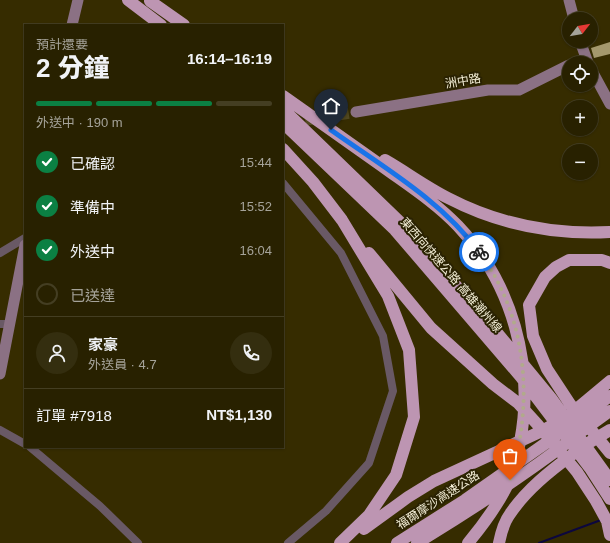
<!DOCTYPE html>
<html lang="zh-TW">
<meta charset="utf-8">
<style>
body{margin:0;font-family:Helvetica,"Noto Sans TC",sans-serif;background:#342e0f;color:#f1f3f6;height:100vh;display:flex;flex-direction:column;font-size:15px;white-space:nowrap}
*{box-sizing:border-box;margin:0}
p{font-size:13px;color:#a5a399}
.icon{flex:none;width:22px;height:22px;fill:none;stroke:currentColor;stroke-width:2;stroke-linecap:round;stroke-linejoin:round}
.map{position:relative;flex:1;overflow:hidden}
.sheet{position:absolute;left:24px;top:24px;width:260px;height:424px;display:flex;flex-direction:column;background:#282100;border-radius:0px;box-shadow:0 1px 3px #0004,0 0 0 1px #443e22}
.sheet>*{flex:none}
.needle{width:26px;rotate:59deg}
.tools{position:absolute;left:562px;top:12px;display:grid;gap:8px}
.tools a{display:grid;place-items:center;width:36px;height:36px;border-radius:50%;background:#282100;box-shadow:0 1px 3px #0004,0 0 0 1px #443e22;font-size:20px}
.pin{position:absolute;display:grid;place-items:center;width:34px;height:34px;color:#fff;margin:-41px -17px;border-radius:50% 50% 50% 0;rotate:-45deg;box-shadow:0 0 4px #0007}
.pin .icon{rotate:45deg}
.courier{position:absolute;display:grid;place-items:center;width:40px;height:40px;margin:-20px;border:3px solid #1a73e8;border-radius:50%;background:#fff;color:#222;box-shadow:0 1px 5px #0007}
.summary em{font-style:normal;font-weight:800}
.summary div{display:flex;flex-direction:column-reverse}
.summary{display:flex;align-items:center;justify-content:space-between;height:68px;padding:0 12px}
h1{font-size:26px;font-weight:800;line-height:30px}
.bar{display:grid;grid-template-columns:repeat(4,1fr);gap:6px 4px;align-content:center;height:48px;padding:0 12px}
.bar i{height:5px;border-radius:3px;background:#443e22}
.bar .on{background:#0b8043}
.bar p{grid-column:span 4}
.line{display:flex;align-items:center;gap:10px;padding:0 12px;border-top:1px solid #443e22}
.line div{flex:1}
.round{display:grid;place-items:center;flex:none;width:42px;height:42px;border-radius:21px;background:#342e0f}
ol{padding:0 12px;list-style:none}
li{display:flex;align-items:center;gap:12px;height:44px}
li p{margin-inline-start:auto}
li .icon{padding:4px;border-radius:50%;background:#0b8043;color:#fff;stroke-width:4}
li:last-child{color:#a5a399}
li i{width:22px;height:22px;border:2px solid #443e22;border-radius:50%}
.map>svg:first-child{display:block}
</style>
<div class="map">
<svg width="610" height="543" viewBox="0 0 610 543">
<rect width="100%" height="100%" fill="#362c00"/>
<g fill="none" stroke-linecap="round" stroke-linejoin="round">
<path stroke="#0c073e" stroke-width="2" d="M 539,543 L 601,520"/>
</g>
<path fill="#a4986c" d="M 610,42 L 610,54 L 594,58 L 591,48 Z"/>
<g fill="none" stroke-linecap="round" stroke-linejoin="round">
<path stroke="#524920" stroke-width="11" stroke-dasharray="11 5.5" stroke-linecap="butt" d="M 289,123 L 356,112"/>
<path stroke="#695965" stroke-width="8" d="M 283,183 L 341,253 L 383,336 L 393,391 L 369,463 L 326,511 L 288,543
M 0,253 L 25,238
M 0,324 L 9,324
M 0,430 L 25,444
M 30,447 L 100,506 L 138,543"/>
<path stroke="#8b7184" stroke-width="11" d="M 569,0 L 574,19
M 72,25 L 78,0
M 580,41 L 588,63
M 591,69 L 610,104
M 356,112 L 488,90 L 519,90 L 569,65
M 0,374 L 25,245"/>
<path stroke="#bd95b2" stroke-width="12" d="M 128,0 L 161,25
M 150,1 L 184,25
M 283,96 C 316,119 349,143 382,166 C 408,185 435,202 458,226 C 512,283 535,365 520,442 C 517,454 515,468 510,480 C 499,503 484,524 468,543
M 283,109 L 401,223 L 494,329 L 551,398 L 610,480
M 283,123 L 395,230 L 521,377 L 590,468 L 610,499
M 283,149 L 313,182 L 342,220 L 388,296 L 409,350 L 414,417 L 396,475 L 369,515 L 340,543
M 385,160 C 406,172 426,187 448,198 C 498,224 554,235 610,232
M 369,253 L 431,328 L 493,384 L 518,403 L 538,425 L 577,472 L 596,501 L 607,521 L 610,535
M 610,263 L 602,260 L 569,260 L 556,267 L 545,277 L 529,305 L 533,336 L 547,369 L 570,404 L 610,453
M 574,422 L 610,396
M 582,431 L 610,411
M 590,442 L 610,430
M 364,529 L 408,497 L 434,481 L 544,430 L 568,416 L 610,381
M 397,543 L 465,500 L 556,436
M 417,543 C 468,512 517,480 564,445
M 499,543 C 501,533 504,522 510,514 C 526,490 550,471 573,454"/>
</g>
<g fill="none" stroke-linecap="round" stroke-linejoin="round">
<path stroke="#b1aa8b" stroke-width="4" stroke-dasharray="0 7.2" d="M 479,252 C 528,317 534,404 510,480"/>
<path stroke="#1a73e8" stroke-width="5" d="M 331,130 C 383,167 441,200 479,252"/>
</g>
<g text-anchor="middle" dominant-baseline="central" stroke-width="4" stroke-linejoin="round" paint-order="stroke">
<g font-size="12" fill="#f3eed6" stroke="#2a2202">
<text transform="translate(463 81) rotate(-10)">洲中路</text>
<text transform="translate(451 275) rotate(49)">東西向快速公路 高雄潮州線</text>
<text transform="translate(438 500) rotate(-33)">福爾摩沙高速公路</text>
</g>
</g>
</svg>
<div class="tools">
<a><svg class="needle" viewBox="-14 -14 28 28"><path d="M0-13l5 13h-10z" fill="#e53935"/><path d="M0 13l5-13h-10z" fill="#a5a399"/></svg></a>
<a><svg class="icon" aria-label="locate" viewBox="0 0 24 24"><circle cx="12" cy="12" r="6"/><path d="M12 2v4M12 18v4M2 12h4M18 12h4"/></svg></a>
<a>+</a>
<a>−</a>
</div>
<div class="pin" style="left:510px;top:480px;background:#ea580c"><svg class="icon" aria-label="bag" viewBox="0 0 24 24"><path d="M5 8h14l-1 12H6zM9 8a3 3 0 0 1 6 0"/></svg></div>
<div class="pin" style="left:331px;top:130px;background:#1f2937"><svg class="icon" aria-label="home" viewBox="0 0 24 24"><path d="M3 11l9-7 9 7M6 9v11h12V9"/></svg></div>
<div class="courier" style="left:479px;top:252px"><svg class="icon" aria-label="bike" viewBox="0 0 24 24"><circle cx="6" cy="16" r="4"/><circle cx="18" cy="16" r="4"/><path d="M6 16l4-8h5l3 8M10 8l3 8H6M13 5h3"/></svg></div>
<section class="sheet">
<div class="summary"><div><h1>2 分鐘</h1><p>預計還要</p></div><em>16:14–16:19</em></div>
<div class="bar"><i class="on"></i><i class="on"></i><i class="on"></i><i></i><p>外送中 · 190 m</p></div>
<ol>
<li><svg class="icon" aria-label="check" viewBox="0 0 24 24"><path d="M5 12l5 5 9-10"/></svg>已確認<p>15:44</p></li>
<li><svg class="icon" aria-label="check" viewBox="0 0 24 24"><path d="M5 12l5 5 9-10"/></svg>準備中<p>15:52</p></li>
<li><svg class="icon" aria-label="check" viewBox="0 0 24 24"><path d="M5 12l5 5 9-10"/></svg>外送中<p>16:04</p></li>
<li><i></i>已送達</li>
</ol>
<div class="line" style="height:72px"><a class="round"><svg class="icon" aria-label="person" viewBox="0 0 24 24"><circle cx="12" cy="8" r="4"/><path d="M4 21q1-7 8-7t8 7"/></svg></a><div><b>家豪</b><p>外送員 · 4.7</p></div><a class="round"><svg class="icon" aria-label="phone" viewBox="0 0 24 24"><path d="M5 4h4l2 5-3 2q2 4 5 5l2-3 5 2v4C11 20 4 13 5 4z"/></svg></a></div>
<div class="line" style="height:52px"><div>訂單 #7918</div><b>NT$1,130</b></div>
</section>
</div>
